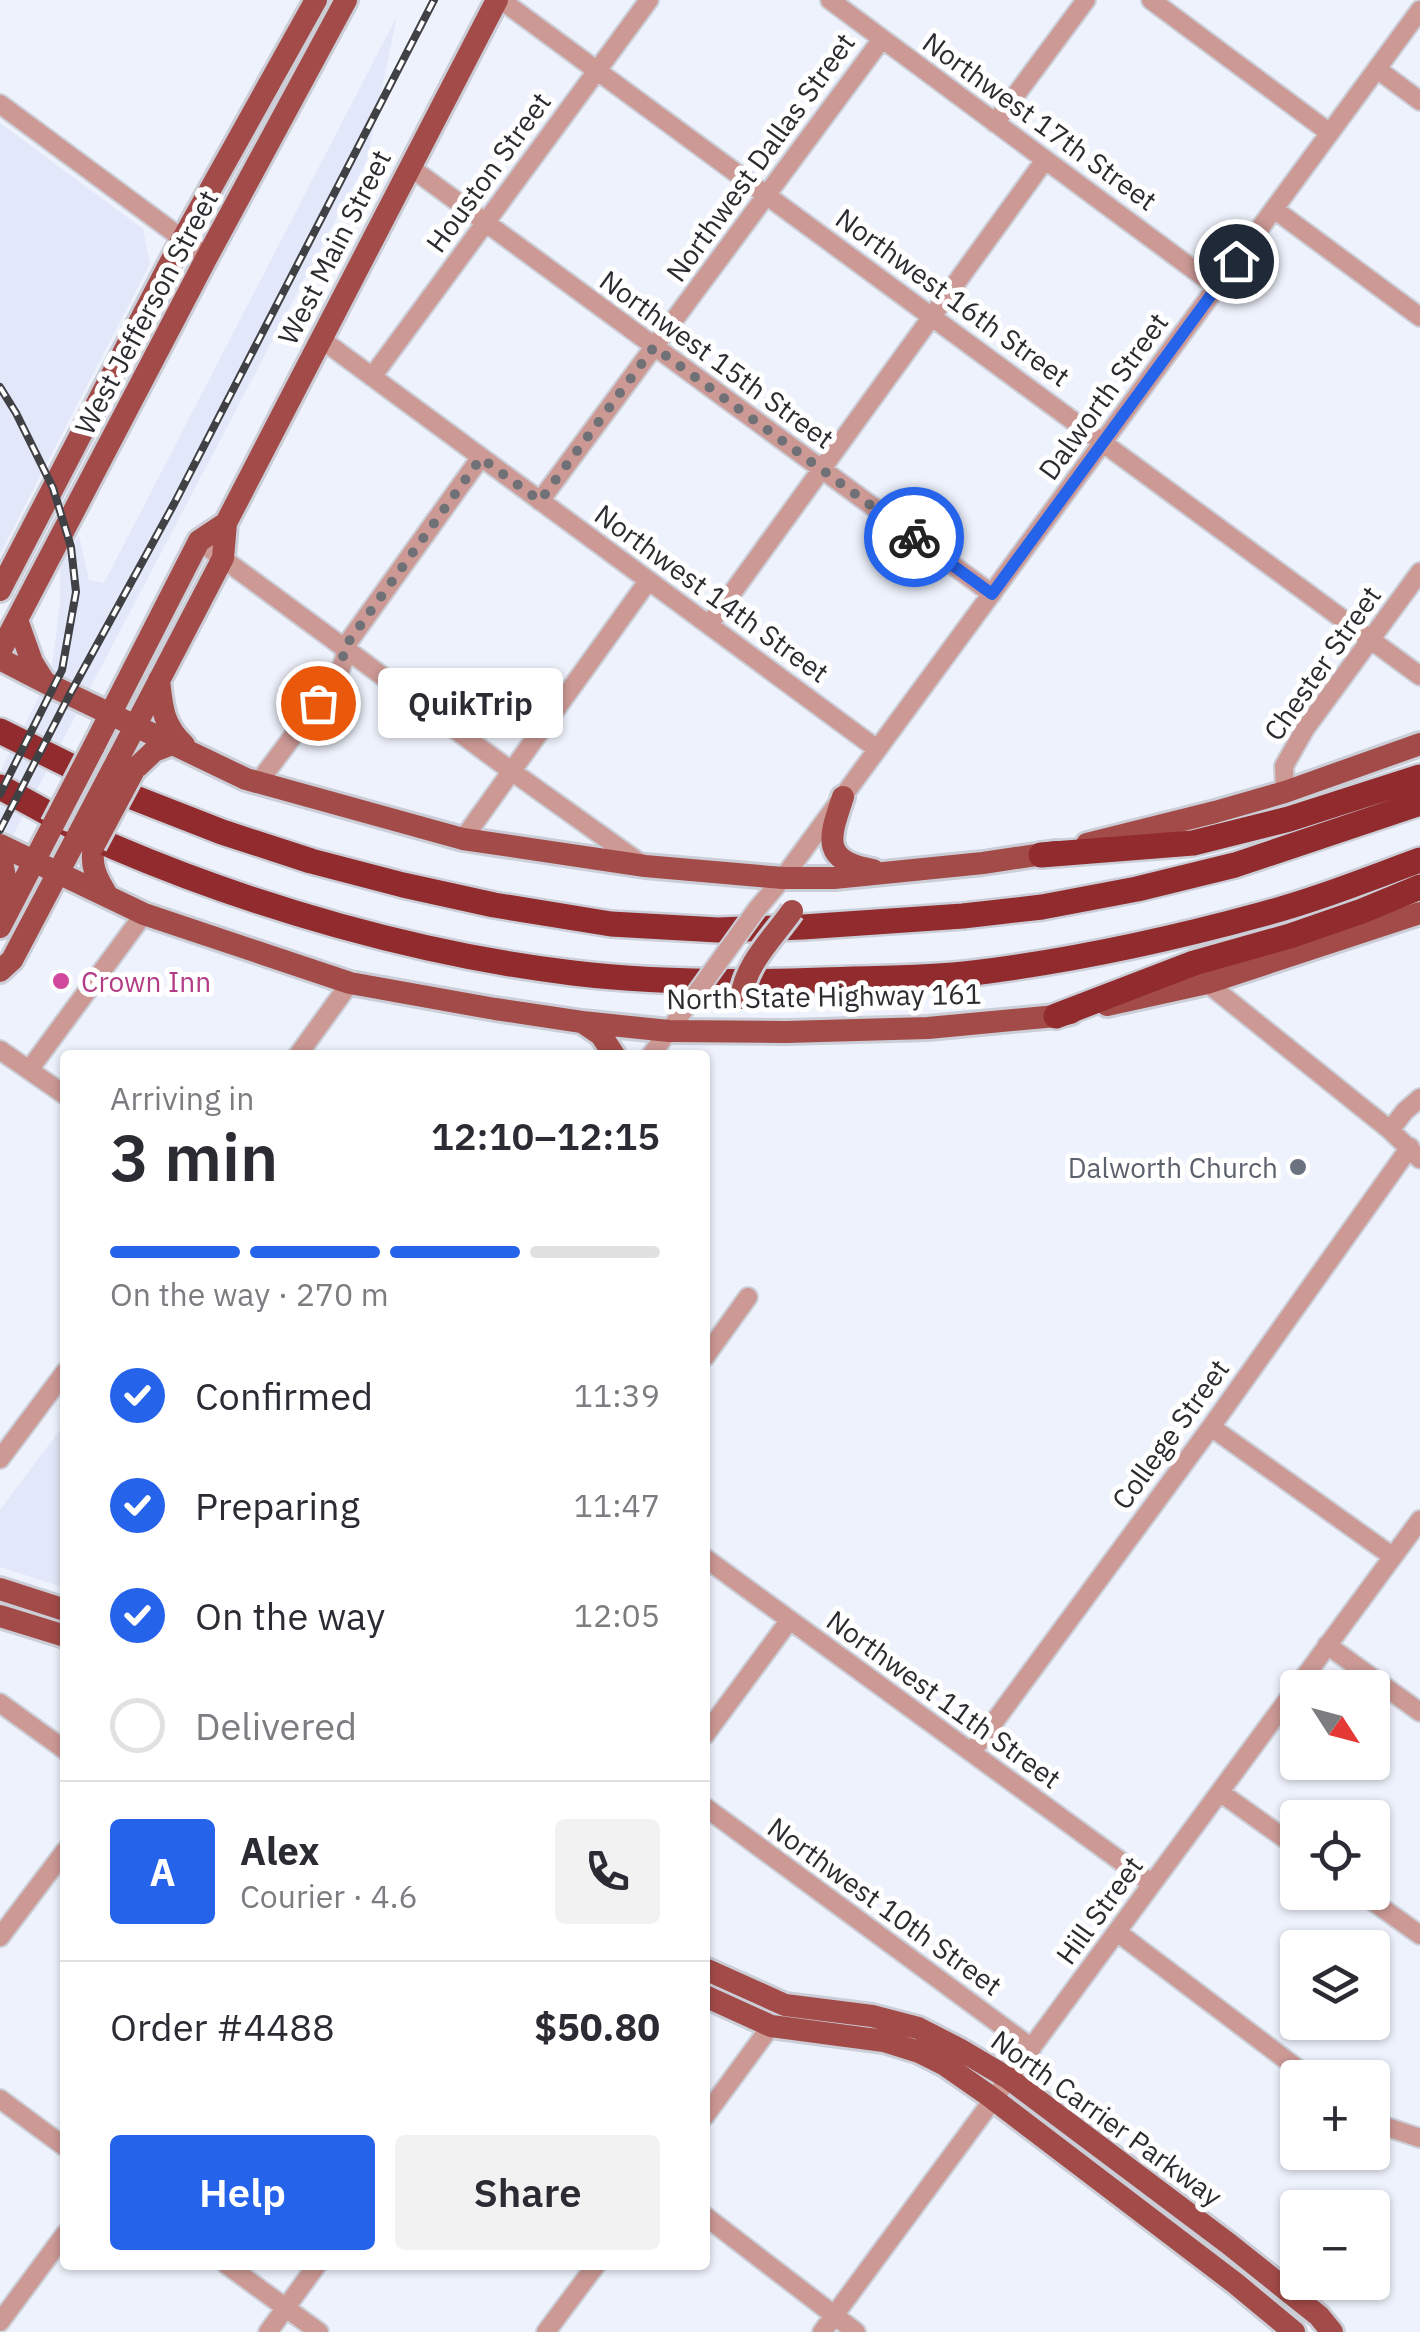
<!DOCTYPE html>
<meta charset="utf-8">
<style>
body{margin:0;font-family:"IBM Plex Sans",sans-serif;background:#f2f2f3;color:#2b2b33;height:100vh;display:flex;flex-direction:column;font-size:38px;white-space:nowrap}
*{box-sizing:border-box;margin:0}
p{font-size:32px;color:#7c7c81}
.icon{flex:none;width:55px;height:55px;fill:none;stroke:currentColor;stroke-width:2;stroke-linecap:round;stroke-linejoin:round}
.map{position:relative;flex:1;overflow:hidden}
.details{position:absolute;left:60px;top:1050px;width:650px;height:1220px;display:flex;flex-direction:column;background:#fff;border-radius:10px;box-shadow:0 2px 8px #0004}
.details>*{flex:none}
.needle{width:65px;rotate:126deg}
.fabs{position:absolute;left:1280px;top:1670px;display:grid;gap:20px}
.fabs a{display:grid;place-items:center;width:110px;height:110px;border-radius:10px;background:#fff;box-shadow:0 2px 8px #0004;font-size:50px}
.pin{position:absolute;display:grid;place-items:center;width:85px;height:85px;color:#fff;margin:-42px;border:5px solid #fff;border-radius:50%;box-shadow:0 2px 10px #0007}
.courier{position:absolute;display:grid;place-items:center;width:100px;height:100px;margin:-50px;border:8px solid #2563eb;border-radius:50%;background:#fff;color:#222;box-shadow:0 2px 12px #0007}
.bubble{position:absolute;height:70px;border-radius:10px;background:#fff;box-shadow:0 2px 8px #0004;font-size:32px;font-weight:600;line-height:70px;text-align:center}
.overview em{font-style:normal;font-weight:600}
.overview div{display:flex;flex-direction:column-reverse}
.overview{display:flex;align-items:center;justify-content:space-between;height:170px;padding:0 50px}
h1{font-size:65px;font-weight:600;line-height:75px}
.bar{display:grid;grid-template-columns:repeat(4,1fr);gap:15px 10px;align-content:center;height:120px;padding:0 50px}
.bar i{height:12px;border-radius:8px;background:#e1e1e2}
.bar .on{background:#2563eb}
.bar p{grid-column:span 4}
.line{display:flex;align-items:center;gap:25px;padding:0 50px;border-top:2px solid #e1e1e2}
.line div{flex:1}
.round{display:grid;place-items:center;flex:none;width:105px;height:105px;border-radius:10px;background:#f2f2f3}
ol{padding:0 50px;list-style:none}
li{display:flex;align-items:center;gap:30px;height:110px}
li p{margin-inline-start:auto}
li .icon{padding:10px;border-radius:50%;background:#2563eb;color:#fff;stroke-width:4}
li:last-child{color:#7c7c81}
li i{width:55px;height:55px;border:5px solid #e1e1e2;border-radius:50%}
.cta{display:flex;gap:20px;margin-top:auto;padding:20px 50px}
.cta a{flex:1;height:115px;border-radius:10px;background:#2563eb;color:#fff;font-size:40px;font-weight:600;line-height:115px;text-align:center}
.cta a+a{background:#f2f2f3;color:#2b2b33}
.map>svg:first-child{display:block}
</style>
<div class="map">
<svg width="1420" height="2332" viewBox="0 0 1420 2332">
<rect width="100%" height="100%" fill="#eef2fc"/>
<path fill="#e2e8f9" d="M 397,16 L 367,160 L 0,860 L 0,772 L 51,673 L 60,604 L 60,566 L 79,535 L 89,580 L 104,583 Z
M 0,123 L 143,229 L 150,264 L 0,554 Z
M 65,1423 L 65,1588 L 0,1567 L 0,1510 Z"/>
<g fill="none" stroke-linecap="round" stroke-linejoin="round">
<defs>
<path id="minor" d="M 501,0 L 1420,676
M 830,0 L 1217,287
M 1151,0 L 1330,133
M 1377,69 L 1420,101
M 0,104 L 207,257
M 995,123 L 1086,0
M 410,167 L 992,594
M 1274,209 L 1420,317
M 321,339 L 877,749
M 372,377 L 649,0
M 540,501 L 882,39
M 199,541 L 510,770 L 643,865
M 709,625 L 1045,160
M 258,783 L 338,676 L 345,657 L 344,648 L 481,457
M 1285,792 L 1284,766 L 1305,729 L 1420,572
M 463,839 L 648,581
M 757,909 L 783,878 L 1420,10
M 1207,983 L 1390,1130 L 1420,1159
M 0,1050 L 65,1095
M 298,1055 L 350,983
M 651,1055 L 692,999
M 29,1070 L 144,914
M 1390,1130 L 1405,1111 L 1420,1098
M 705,1357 L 748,1297
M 1211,1427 L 1392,1556
M 0,1459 L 65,1372
M 705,1558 L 1152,1884
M 1327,1645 L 1420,1712
M 0,1703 L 65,1750
M 705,1735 L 789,1621
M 972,1752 L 1211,1427 L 1410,1147
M 1221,1793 L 1298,1848
M 705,1807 L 1032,2048
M 1360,1892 L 1420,1935
M 1117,1932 L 1310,2078
M 0,1937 L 65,1851
M 0,2099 L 65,2147
M 705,2116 L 771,2026
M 1372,2119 L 1387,2127 L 1420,2138
M 705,2216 L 856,2332
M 227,2265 L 319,2332
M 0,2322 L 65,2234
M 268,2332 L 317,2265
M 546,2332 L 596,2265
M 822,2332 L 1420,1520"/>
<path id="major" d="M 0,590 L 182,240 L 316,0
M 17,620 L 32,662 L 44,681
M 0,652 L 207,257 L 346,0
M 0,659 L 54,687 L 246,779 L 463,839 L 645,866 L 783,878 L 834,878 L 983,863 L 1056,852
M 159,680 C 162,708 163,725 184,745
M 93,748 L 199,541 L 226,523
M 117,761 L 223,558 L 226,523 L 497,0
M 134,770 L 154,751 L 172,744
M 843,797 C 830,836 819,861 873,870
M 1087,844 L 1215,812 L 1285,792 L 1420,744
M 0,845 L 144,914 L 350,983 L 495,1009 L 582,1022 L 669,1031 L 786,1032 L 928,1028 L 1056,1016 L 1071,1013
M 94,845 C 90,866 96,877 107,895
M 0,851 L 8,893 L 4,911
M 0,927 L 53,825
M 0,971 L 12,960 L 77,837
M 1107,1005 L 1207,983 L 1420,913
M 585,1024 L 601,1035 L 614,1055
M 0,1589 L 65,1610
M 0,1616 L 65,1636
M 705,1969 L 785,2005 L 872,2016 L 918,2028 L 959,2049 L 1008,2078 L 1229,2244 L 1319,2316 L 1332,2332
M 705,1996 L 771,2026 L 884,2041 L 919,2052 L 945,2065 L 988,2095 L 1235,2283 L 1294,2332"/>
<path id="highway" d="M 0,731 L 135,798 L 222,832 L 311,861 L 403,885 L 494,905 L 611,924 L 718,930 L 803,927 L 963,916 L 1042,907 L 1137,889 L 1235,865 L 1420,803
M 0,787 C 38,807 75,830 114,847 C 254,907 421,955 573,973 C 656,983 739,983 822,980 C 872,978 924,979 973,973 C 1071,961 1168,940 1263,914 C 1316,900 1368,879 1420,860
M 1041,855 L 1193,843 L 1289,819 L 1420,777
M 1056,1016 L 1194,963 L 1290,936 L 1362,911 L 1420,887"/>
</defs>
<use href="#minor" stroke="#cbced7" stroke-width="22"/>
<use href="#major" stroke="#cbced7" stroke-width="28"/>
<use href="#highway" stroke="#cbced7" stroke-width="30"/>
<use href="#minor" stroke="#cc9995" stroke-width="18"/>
<use href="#major" stroke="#a34b48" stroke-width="22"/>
<use href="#highway" stroke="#922b2d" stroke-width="25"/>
<defs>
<path id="rail" d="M 0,387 L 16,413 L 53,488 L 71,547 L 76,592 L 62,670 L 0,794
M 0,830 L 70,694 L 174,504 L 434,0"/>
</defs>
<use href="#rail" stroke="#404145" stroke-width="8"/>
<use href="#rail" stroke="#fff" stroke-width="4" stroke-dasharray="11" stroke-linecap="butt"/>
<defs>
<path id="minor-bridge" d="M 692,999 L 757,909"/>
<path id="major-bridge" d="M 53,825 L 93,748
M 77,837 L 117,761
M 94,845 L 134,770
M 741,998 C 745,964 773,938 792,911"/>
</defs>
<use href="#minor-bridge" stroke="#cbced7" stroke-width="22" stroke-linecap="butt"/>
<use href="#major-bridge" stroke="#cbced7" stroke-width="28" stroke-linecap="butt"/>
<use href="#minor-bridge" stroke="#cc9995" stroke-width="18"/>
<use href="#major-bridge" stroke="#a34b48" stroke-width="22"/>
</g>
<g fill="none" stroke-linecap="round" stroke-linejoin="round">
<path stroke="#6f7177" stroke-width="10" stroke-dasharray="0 18" d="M 318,703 L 342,667 L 344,648 L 481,458 L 540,501 L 654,347 L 914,537"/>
<path stroke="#2563eb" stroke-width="12" d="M 914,537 L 992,594 L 1236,261"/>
</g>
<circle fill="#d1479c" stroke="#fff" stroke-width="4" cx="61" cy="981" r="10"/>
<circle fill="#6b7280" stroke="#fff" stroke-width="4" cx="1298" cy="1167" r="10"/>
<g text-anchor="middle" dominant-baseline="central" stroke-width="10" stroke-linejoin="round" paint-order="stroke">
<g font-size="28" fill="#2b2c2f" stroke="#fff">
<text transform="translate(1040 121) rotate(36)">Northwest 17th Street</text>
<text transform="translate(760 157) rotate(-54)">Northwest Dallas Street</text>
<text transform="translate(488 172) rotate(-54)">Houston Street</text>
<text transform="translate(334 247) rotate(-63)">West Main Street</text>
<text transform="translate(953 297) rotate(36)">Northwest 16th Street</text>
<text transform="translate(146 312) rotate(-62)">West Jefferson Street</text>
<text transform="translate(717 359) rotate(36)">Northwest 15th Street</text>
<text transform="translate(1103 396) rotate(-54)">Dalworth Street</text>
<text transform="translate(712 593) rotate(36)">Northwest 14th Street</text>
<text transform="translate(1322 663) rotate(-55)">Chester Street</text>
<text transform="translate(824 996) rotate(-1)">North State Highway 161</text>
<text transform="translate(1170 1434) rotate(-54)">College Street</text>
<text transform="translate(944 1699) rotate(36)">Northwest 11th Street</text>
<text transform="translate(885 1906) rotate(36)">Northwest 10th Street</text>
<text transform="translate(1099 1910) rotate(-54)">Hill Street</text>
<text transform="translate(1107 2118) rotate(36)">North Carrier Parkway</text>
</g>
<g font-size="28" fill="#b23c85" stroke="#fff" text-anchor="start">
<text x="81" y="981">Crown Inn</text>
</g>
<g font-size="28" fill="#5b616d" stroke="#fff" text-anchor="end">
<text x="1278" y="1167">Dalworth Church</text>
</g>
</g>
</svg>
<div class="fabs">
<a><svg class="needle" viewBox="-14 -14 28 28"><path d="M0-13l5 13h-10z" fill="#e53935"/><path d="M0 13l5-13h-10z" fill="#7c7c81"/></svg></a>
<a><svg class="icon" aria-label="locate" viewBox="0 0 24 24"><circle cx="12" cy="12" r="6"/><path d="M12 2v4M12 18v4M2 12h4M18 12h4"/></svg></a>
<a><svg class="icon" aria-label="layers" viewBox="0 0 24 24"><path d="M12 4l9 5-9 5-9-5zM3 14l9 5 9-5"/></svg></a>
<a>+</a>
<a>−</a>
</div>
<div class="pin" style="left:318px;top:703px;background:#ea580c"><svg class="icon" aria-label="bag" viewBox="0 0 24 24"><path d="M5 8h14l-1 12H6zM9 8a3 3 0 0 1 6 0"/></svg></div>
<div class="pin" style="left:1236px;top:261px;background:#1f2937"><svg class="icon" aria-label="home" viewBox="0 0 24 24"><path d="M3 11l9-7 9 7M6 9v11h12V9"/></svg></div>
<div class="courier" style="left:914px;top:537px"><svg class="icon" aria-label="bike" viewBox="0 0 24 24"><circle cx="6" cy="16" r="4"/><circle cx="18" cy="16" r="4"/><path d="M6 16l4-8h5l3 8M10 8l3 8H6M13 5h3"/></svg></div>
<div class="bubble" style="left:378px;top:668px;width:185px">QuikTrip</div>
<section class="details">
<div class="overview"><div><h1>3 min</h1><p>Arriving in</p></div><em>12:10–12:15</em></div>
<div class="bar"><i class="on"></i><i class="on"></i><i class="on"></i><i></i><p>On the way · 270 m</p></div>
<ol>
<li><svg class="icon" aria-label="check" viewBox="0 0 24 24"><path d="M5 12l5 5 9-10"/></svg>Confirmed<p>11:39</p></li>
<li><svg class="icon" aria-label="check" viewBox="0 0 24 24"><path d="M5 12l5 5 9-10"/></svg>Preparing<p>11:47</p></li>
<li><svg class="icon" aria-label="check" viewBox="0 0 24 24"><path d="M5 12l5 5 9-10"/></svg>On the way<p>12:05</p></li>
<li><i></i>Delivered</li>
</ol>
<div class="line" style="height:180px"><b class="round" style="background:#2563eb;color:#fff">A</b><div><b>Alex</b><p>Courier · 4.6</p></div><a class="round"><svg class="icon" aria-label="phone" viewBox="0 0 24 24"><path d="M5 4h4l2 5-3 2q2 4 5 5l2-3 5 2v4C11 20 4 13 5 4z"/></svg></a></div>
<div class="line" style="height:130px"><div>Order #4488</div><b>$50.80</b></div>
<div class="cta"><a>Help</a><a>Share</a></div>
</section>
</div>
